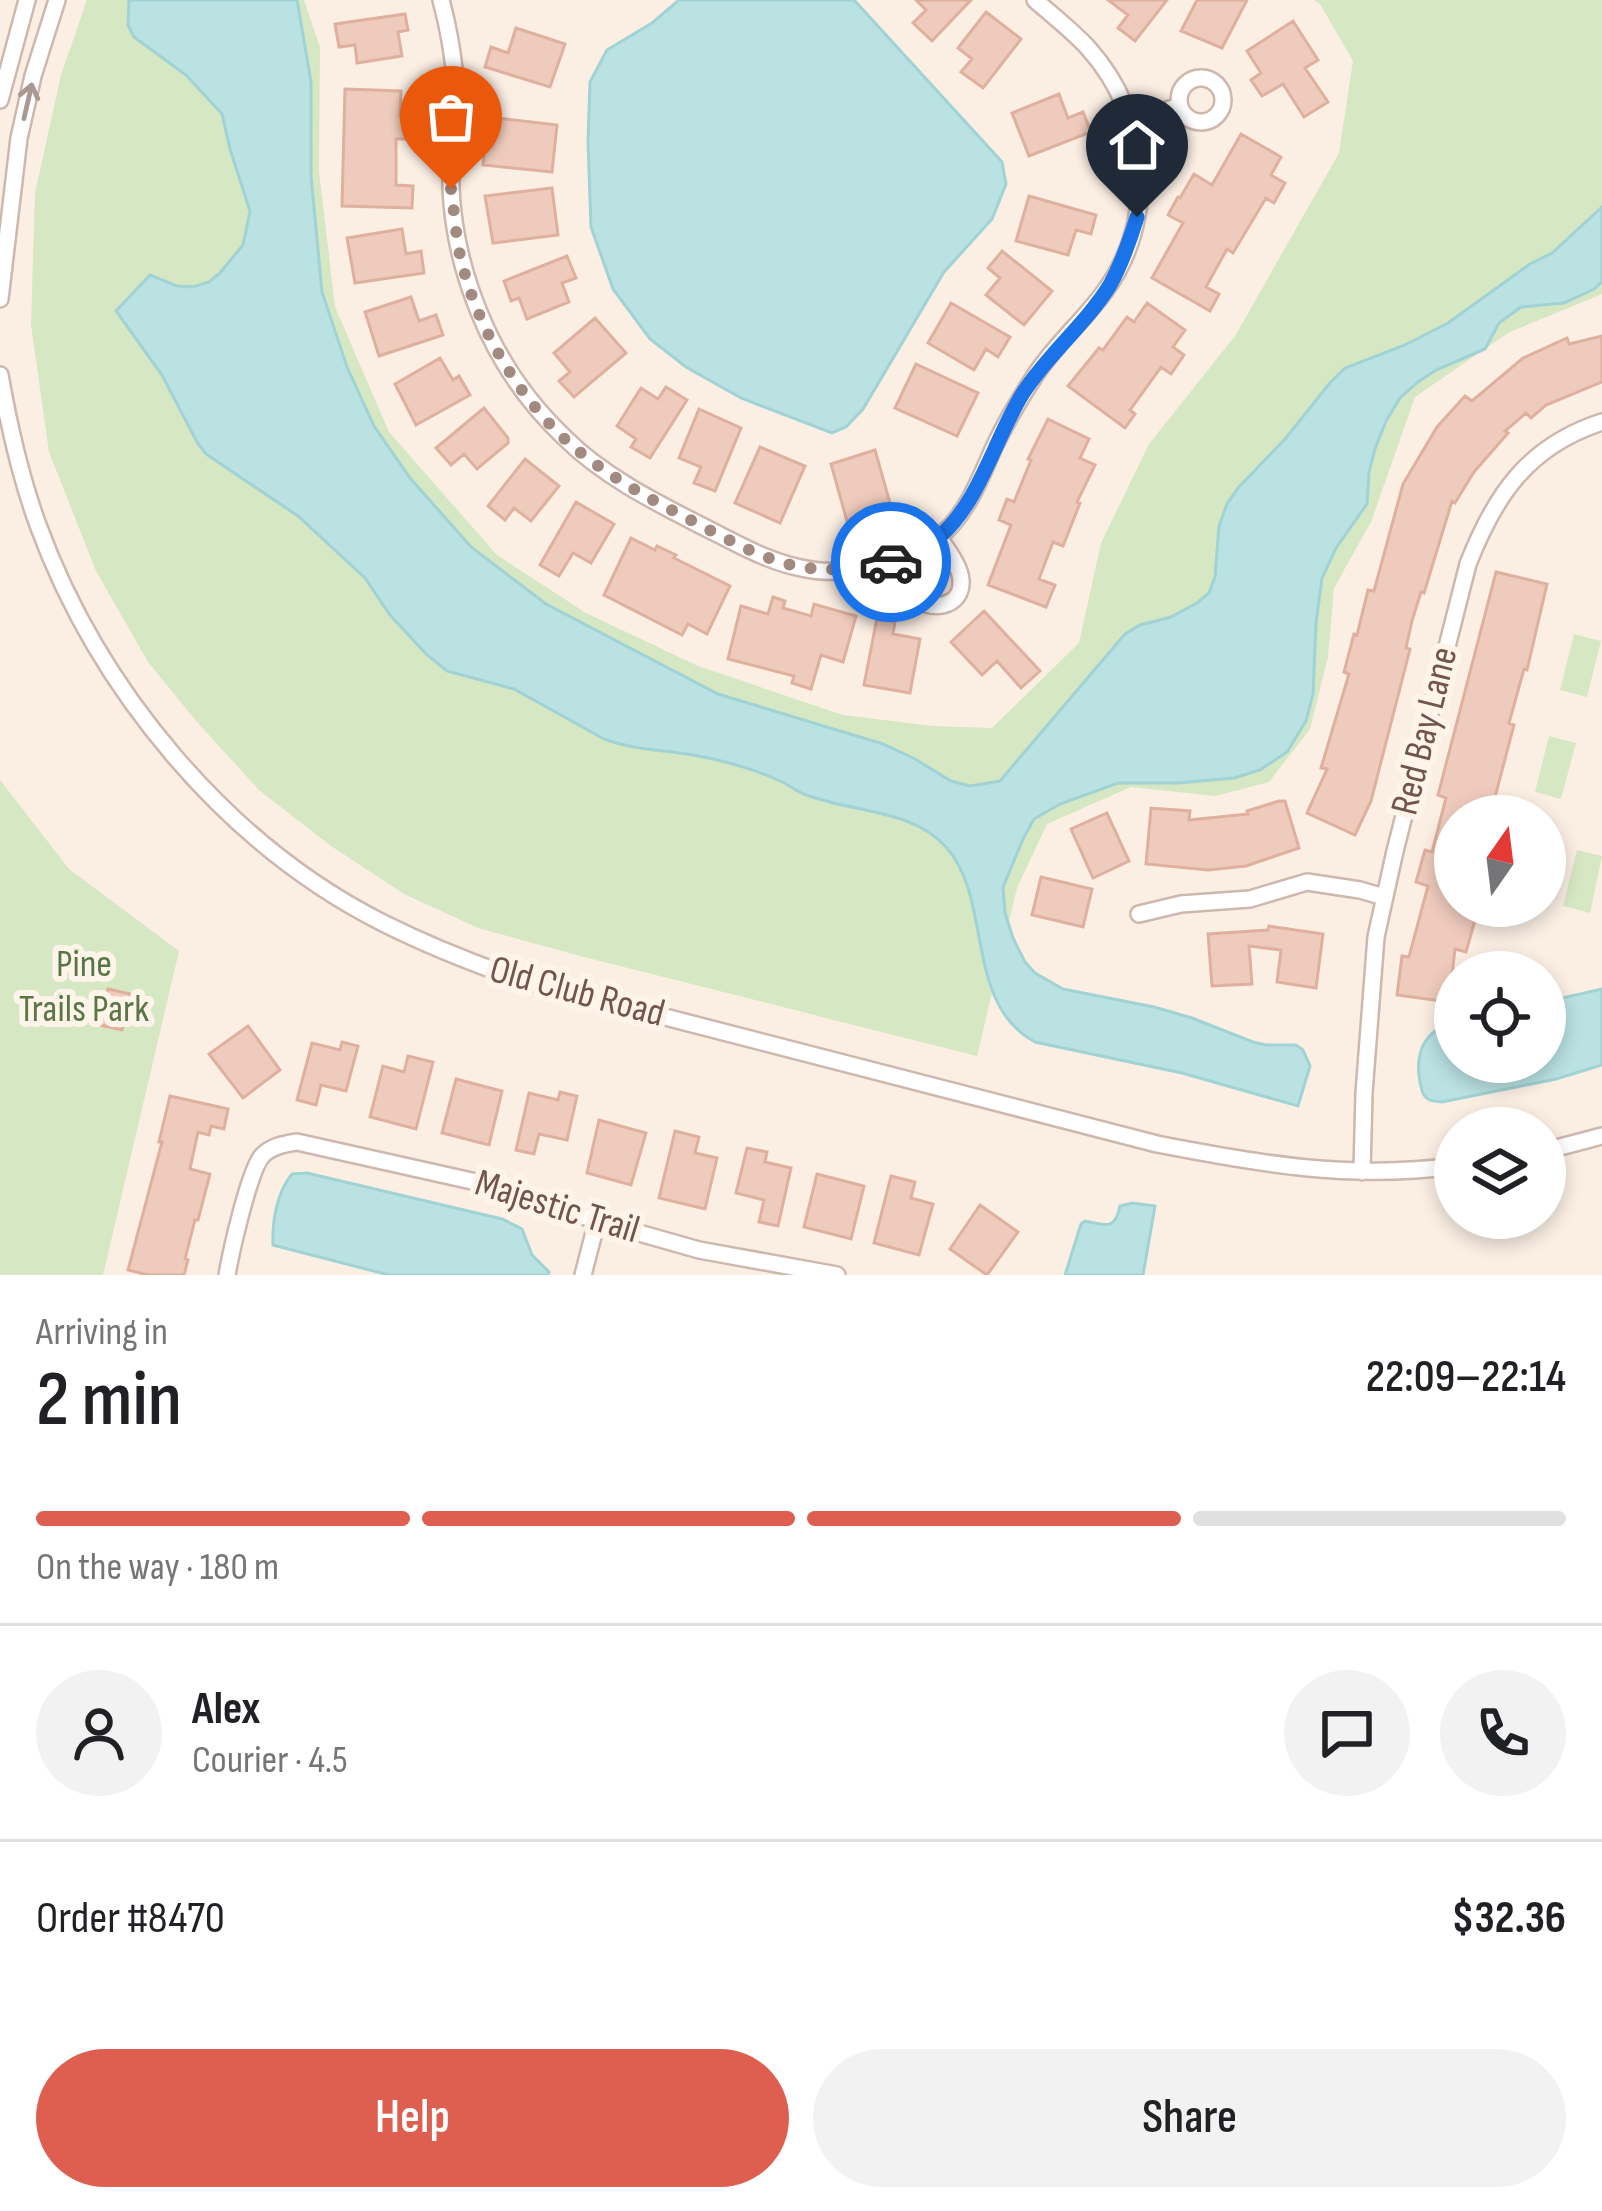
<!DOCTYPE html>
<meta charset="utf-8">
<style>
body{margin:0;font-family:"Sofia Sans Condensed",sans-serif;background:#f2f2f2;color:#202124;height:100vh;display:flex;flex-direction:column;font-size:45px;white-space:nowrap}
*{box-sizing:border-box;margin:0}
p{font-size:39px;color:#757577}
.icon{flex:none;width:66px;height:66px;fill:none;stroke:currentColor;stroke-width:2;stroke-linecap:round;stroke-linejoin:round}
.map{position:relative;height:1275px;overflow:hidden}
.sheet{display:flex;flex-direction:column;background:#fff;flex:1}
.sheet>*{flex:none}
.needle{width:78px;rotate:14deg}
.tools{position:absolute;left:1434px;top:795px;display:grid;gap:24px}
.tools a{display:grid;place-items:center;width:132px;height:132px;border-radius:50%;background:#fff;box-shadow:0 6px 18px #0003;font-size:60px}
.pin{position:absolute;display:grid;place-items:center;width:102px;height:102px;color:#fff;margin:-123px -51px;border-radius:50% 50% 50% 0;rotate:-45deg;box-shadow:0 0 12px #0007}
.pin .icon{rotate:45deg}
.courier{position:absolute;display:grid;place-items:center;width:120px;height:120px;margin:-60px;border:9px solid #1a73e8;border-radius:50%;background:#fff;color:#222;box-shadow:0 3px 15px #0007}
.summary em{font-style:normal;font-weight:600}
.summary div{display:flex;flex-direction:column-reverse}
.summary{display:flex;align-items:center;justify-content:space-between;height:204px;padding:0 36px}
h1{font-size:78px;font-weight:600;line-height:90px}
.bar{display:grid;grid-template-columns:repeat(4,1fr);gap:18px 12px;align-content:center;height:144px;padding:0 36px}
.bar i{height:15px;border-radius:9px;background:#e0e0e0}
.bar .current{background:#de5f50}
.bar p{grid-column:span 4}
.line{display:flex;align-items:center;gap:30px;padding:0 36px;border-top:3px solid #e0e0e0}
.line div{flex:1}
.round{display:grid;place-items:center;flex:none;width:126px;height:126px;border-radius:63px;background:#f2f2f2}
.primary-button{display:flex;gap:24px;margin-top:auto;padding:24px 36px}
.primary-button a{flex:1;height:138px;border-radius:72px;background:#de5f50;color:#fff;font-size:48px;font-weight:600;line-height:138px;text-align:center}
.primary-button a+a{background:#f2f2f2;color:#202124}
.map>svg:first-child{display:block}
</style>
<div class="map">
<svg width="1602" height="1275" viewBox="0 0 1602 1275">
<rect width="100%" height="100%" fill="#fbefe4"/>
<path fill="#d6e7c3" d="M 87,0 L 304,0 L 320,47 L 319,171 L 335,307 L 389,432 L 497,555 L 586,613 L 698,666 L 843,715 L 932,726 L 992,728 L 1079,643 L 1101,543 L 1149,444 L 1235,336 L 1339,153 L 1353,61 L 1320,4 L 1314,0 L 1602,0 L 1602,294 L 1508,333 L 1415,397 L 1371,522 L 1334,588 L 1328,657 L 1310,729 L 1269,782 L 1215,796 L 1131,787 L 1047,824 L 1017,888 L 977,1056 L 584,957 L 478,928 L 404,894 L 331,846 L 259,790 L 197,722 L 148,662 L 96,571 L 49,452 L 31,325 L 35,193 L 61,75 Z
M 1574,634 L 1601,641 L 1587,697 L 1560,690 Z
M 1549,736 L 1576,743 L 1561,799 L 1535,792 Z
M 0,780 L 69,869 L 179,951 L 103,1275 L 0,1275 Z
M 1577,850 L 1602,856 L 1590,913 L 1563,906 Z"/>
<path fill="#bae2e3" stroke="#a1d2d4" stroke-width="3" d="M 129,0 L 297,0 L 311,82 L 311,176 L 322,292 L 347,367 L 374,426 L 410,478 L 471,547 L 546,604 L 718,694 L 883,744 L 915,759 L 951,781 L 970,786 L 1000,781 L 1125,634 L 1140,625 L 1171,617 L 1197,603 L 1209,593 L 1215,577 L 1219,526 L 1227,504 L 1238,488 L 1285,439 L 1329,384 L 1345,368 L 1405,345 L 1448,323 L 1530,264 L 1552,253 L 1602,207 L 1602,282 L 1594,289 L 1564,303 L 1521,307 L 1499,323 L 1485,349 L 1436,370 L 1418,382 L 1400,398 L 1386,421 L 1375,449 L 1369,472 L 1367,504 L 1336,548 L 1322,578 L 1316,623 L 1313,694 L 1306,721 L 1287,752 L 1260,770 L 1234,778 L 1178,783 L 1118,783 L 1060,804 L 1034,819 L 1023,839 L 1003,887 L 1005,913 L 1013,938 L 1025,962 L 1035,973 L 1063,989 L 1154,1007 L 1192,1018 L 1253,1042 L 1266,1045 L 1296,1045 L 1303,1050 L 1310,1066 L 1298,1106 L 1182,1073 L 1035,1042 C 964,1004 993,901 947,848 C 912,808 851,813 804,794 C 796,791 789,785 780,781 C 754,769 721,760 693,755 C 660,749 637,751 604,739 L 514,689 L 447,671 L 426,654 L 390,615 L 365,578 L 298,516 L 206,454 L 197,442 L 162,375 L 116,311 L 150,275 L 177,286 L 193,287 L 209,282 L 220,273 L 243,245 L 250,211 L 230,149 L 222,114 L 186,75 L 134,37 L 128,25 Z
M 679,0 L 854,0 L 1002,162 L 1006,184 L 992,219 L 944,272 L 863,409 L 846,427 L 832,433 L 741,398 L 686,367 L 650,339 L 613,289 L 591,227 L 588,141 L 590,82 L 607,50 L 652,23 Z
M 1602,989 L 1602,1065 L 1556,1079 L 1442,1102 C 1435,1101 1428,1102 1424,1095 C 1422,1094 1419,1077 1419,1075 C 1416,1048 1428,1028 1455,1023 L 1455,1062 L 1545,1062 L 1545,1002 Z
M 307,1173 L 502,1219 L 522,1229 L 532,1255 L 549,1272 L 548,1275 L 389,1275 L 273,1245 C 272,1221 277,1192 292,1174 Z
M 1132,1203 L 1155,1206 L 1143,1275 L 1065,1275 L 1081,1224 L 1085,1221 C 1105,1225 1115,1231 1120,1206 Z"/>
<path fill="#efcbbd" stroke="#e0b09e" stroke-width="3" d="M 916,0 L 971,0 L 932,41 L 913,23 L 926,10 Z
M 1108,0 L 1167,0 L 1135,41 L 1118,28 L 1128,15 Z
M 1197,0 L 1247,0 L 1222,48 L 1181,31 Z
M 986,12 L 1021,39 L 983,88 L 961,72 L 972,59 L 958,48 Z
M 405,14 L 408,30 L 398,32 L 402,56 L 357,63 L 355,45 L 339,47 L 335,24 Z
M 1293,21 L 1318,60 L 1305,68 L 1328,102 L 1304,117 L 1283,84 L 1262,96 L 1251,80 L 1261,73 L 1247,51 Z
M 516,28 L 565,44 L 550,87 L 485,67 L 491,47 L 508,53 Z
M 345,89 L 401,91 L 400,117 L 406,118 L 405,139 L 396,139 L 396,185 L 413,186 L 412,208 L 342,206 Z
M 1059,94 L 1068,118 L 1083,112 L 1091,132 L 1029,156 L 1012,113 Z
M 488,117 L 557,125 L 552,172 L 483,165 Z
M 1241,134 L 1281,157 L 1271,175 L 1285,183 L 1274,203 L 1266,198 L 1233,253 L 1227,249 L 1206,287 L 1219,294 L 1210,311 L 1152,278 L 1183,223 L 1168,215 L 1178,197 L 1180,198 L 1194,174 L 1212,185 Z
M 552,188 L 558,235 L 493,243 L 485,196 Z
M 1029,196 L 1096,215 L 1091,234 L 1076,230 L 1068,255 L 1016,241 Z
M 402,229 L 406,254 L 421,251 L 424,273 L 355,283 L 347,238 Z
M 1002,251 L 1052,291 L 1024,325 L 986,295 L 1000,278 L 988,268 Z
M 567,256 L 576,278 L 562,283 L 569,302 L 527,319 L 519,298 L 511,301 L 504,281 Z
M 411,297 L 419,321 L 436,315 L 443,335 L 379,356 L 365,312 Z
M 951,303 L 1010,337 L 998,357 L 986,349 L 974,370 L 928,343 Z
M 1147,303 L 1185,330 L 1173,347 L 1184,355 L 1171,374 L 1161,367 L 1130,410 L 1135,414 L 1125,428 L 1068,386 L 1099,348 L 1103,350 L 1127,317 L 1134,322 Z
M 595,318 L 626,353 L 574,397 L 559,381 L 570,372 L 554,353 Z
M 1602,336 L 1602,382 L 1546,405 L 1531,418 L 1526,413 L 1505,431 L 1508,433 L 1474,472 L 1455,503 L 1452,501 L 1424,593 L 1421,592 L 1412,621 L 1406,648 L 1410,649 L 1371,801 L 1355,835 L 1307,813 L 1327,769 L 1321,768 L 1349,674 L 1344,672 L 1354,634 L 1357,635 L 1368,590 L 1374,591 L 1403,484 L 1437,427 L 1465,396 L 1472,401 L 1523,358 L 1567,338 L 1569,344 Z
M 440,358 L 453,380 L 459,376 L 470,395 L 416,425 L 395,384 Z
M 916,364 L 978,393 L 957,436 L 895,408 Z
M 666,387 L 687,400 L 650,458 L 631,447 L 636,439 L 617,426 L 641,388 L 658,399 Z
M 484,408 L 508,438 L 508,443 L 477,469 L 464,454 L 451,465 L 436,448 Z
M 699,409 L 741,428 L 715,491 L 694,483 L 701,467 L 679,458 Z
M 1048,419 L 1089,439 L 1080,458 L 1095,465 L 1077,502 L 1080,503 L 1063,546 L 1053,542 L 1039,579 L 1055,585 L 1046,607 L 988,585 L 1011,525 L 999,520 L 1007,499 L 1014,502 L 1031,460 L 1028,459 Z
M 760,447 L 805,466 L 780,523 L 735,503 Z
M 875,450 L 890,503 L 867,509 L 871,526 L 850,532 L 831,464 Z
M 525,459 L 559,486 L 531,521 L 514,508 L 505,520 L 488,506 Z
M 576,502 L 614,524 L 591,563 L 573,553 L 559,576 L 540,565 Z
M 631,538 L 655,550 L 657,546 L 676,555 L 674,558 L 730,586 L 707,634 L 688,624 L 682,635 L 604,595 Z
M 1496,572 L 1547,584 L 1527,670 L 1524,669 L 1509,723 L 1514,725 L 1490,816 L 1455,816 L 1455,907 L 1477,913 L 1466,952 L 1455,949 L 1449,1002 L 1397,995 L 1402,956 L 1409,957 L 1428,886 L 1416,882 L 1425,850 L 1432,852 L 1446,798 L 1438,795 Z
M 773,597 L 785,601 L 783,608 L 811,616 L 814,604 L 856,616 L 843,662 L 821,655 L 811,689 L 792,683 L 794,676 L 728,659 L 741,606 L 768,614 Z
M 984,611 L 1040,671 L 1021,688 L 997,661 L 982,675 L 951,642 Z
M 877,618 L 895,622 L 893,634 L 920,639 L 910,693 L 864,685 Z
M 1279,801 L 1285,801 L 1299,848 L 1246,866 L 1208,870 L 1146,864 L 1151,808 L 1190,811 L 1189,820 L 1248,814 L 1247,811 Z
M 1107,813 L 1129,861 L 1093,878 L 1071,829 Z
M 1041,877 L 1092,889 L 1083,927 L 1032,915 Z
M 1269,926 L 1323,934 L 1316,988 L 1277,982 L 1281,950 L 1249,946 L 1252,984 L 1212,986 L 1208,934 L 1268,930 Z
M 108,989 L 130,994 L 122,1030 L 100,1025 Z
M 248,1026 L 280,1070 L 243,1098 L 209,1054 Z
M 342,1042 L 358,1046 L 346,1091 L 321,1085 L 316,1105 L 297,1100 L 312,1043 L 340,1050 Z
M 408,1056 L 433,1062 L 416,1129 L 370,1117 L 383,1066 L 404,1072 Z
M 456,1079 L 502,1091 L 489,1145 L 442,1133 Z
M 560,1092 L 577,1096 L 567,1140 L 539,1134 L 534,1154 L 516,1150 L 529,1093 L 558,1100 Z
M 170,1096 L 228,1109 L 224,1129 L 211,1126 L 209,1135 L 198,1132 L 190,1169 L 210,1174 L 198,1220 L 195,1220 L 185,1259 L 188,1260 L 184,1275 L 148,1275 L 128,1270 L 162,1142 L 159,1142 Z
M 599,1120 L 646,1133 L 631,1185 L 587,1173 Z
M 675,1131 L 699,1137 L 695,1153 L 717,1158 L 705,1209 L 659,1198 Z
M 747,1148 L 767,1152 L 765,1162 L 791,1168 L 778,1226 L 759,1222 L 764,1200 L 736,1193 Z
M 817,1174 L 864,1186 L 851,1239 L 804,1227 Z
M 891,1176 L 915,1182 L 911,1198 L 933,1204 L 919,1255 L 874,1243 Z
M 980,1205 L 1018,1232 L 987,1275 L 950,1249 Z"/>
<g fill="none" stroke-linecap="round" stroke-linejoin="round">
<defs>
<path id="minor" d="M 441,0 C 448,26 453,53 455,80 C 457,116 450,153 451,189 C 453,231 463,273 479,312 C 498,359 528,403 565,438 C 603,476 655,502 702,526 C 734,542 766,561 801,568 C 844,578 905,564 939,537 C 967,515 981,476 995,445 C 1007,420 1021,397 1036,374 C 1056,344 1084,320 1105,291 C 1159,217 1148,115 1089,49 C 1073,31 1053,16 1035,0
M1179 100a22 22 0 1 1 44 0a22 22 0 1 1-44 0Z
M 0,100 L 27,0
M 1132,122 L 1179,106
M 0,299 L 19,138 L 33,76 L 57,0
M 0,375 C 9,426 20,476 38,525 C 98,689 226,844 383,923 C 427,945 472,963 518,979 L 1157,1144 C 1260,1164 1350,1180 1455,1166
M 892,562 C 898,573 904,586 912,595 C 929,613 963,608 961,580 C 960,565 946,549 939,537
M 1139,914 L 1181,904 L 1250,899 L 1307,882 L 1360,890 L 1384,897
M 1545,1151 L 1602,1136
M 1362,1172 L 1364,1093 L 1376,937 L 1395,851 L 1468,564 C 1495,495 1528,446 1602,422
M 227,1275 C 231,1252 249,1171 262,1156 C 271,1146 285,1144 297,1142 L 503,1188 L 597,1221 L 699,1250 L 837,1275
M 583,1275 L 597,1221"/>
</defs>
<use href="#minor" stroke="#ceb8ae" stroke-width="20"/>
<use href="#minor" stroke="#fff" stroke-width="15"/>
</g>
<defs><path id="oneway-shaft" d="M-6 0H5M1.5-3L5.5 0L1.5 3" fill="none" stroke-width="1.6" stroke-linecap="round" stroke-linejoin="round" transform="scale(3)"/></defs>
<use stroke="#aa9893" href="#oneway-shaft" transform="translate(28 101) rotate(-77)"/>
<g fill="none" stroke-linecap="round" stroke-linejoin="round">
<path stroke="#a28a81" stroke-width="12" stroke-dasharray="0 21.6" d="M 451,189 C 455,216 456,245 464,271 C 481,333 520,399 568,442 C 606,476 654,501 700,525 C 774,564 806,580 891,562"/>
<path stroke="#1a73e8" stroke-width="15" d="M 891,562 C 907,554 927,547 940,536 C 979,503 996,436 1023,393 C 1048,354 1086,324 1110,285 C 1122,263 1130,240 1137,217"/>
</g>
<g text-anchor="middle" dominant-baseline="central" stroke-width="12" stroke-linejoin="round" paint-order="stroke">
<g font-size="39" fill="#72544b" stroke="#fef4ea">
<text transform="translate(1425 731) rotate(-76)">Red Bay Lane</text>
<text transform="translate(577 992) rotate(15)">Old Club Road</text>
<text transform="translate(557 1207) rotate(17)">Majestic Trail</text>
</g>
<g font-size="39" fill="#597744" stroke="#fef4ea">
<text x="84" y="964">Pine<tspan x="84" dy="45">Trails Park</tspan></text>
</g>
</g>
</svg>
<div class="tools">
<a><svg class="needle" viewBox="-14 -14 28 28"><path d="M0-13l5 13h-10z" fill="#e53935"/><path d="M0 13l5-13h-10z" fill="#757577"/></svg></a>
<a><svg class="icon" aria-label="locate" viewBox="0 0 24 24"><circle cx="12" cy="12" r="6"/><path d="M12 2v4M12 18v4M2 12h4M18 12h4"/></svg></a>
<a><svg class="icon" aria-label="layers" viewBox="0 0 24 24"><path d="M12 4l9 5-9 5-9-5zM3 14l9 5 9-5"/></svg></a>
</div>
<div class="pin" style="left:451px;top:189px;background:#ea580c"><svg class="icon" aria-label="bag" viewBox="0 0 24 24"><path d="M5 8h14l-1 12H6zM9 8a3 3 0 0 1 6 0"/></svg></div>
<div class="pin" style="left:1137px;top:217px;background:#1f2937"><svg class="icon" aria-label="home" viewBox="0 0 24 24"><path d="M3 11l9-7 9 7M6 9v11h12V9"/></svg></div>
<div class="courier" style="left:891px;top:562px"><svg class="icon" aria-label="car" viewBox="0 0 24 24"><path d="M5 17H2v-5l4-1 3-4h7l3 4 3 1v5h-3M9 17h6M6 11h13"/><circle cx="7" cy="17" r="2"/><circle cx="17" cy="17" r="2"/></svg></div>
</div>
<section class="sheet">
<div class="summary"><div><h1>2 min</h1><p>Arriving in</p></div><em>22:09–22:14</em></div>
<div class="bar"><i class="current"></i><i class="current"></i><i class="current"></i><i></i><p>On the way · 180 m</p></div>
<div class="line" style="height:216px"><a class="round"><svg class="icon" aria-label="person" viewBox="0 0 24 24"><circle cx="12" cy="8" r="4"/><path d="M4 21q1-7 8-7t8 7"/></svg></a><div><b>Alex</b><p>Courier · 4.5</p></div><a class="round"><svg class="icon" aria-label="chat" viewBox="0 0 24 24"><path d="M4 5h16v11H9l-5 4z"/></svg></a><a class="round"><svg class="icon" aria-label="phone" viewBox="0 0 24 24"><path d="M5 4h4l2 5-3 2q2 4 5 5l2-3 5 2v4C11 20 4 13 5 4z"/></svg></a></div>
<div class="line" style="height:156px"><div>Order #8470</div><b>$32.36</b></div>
<div class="primary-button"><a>Help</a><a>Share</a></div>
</section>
